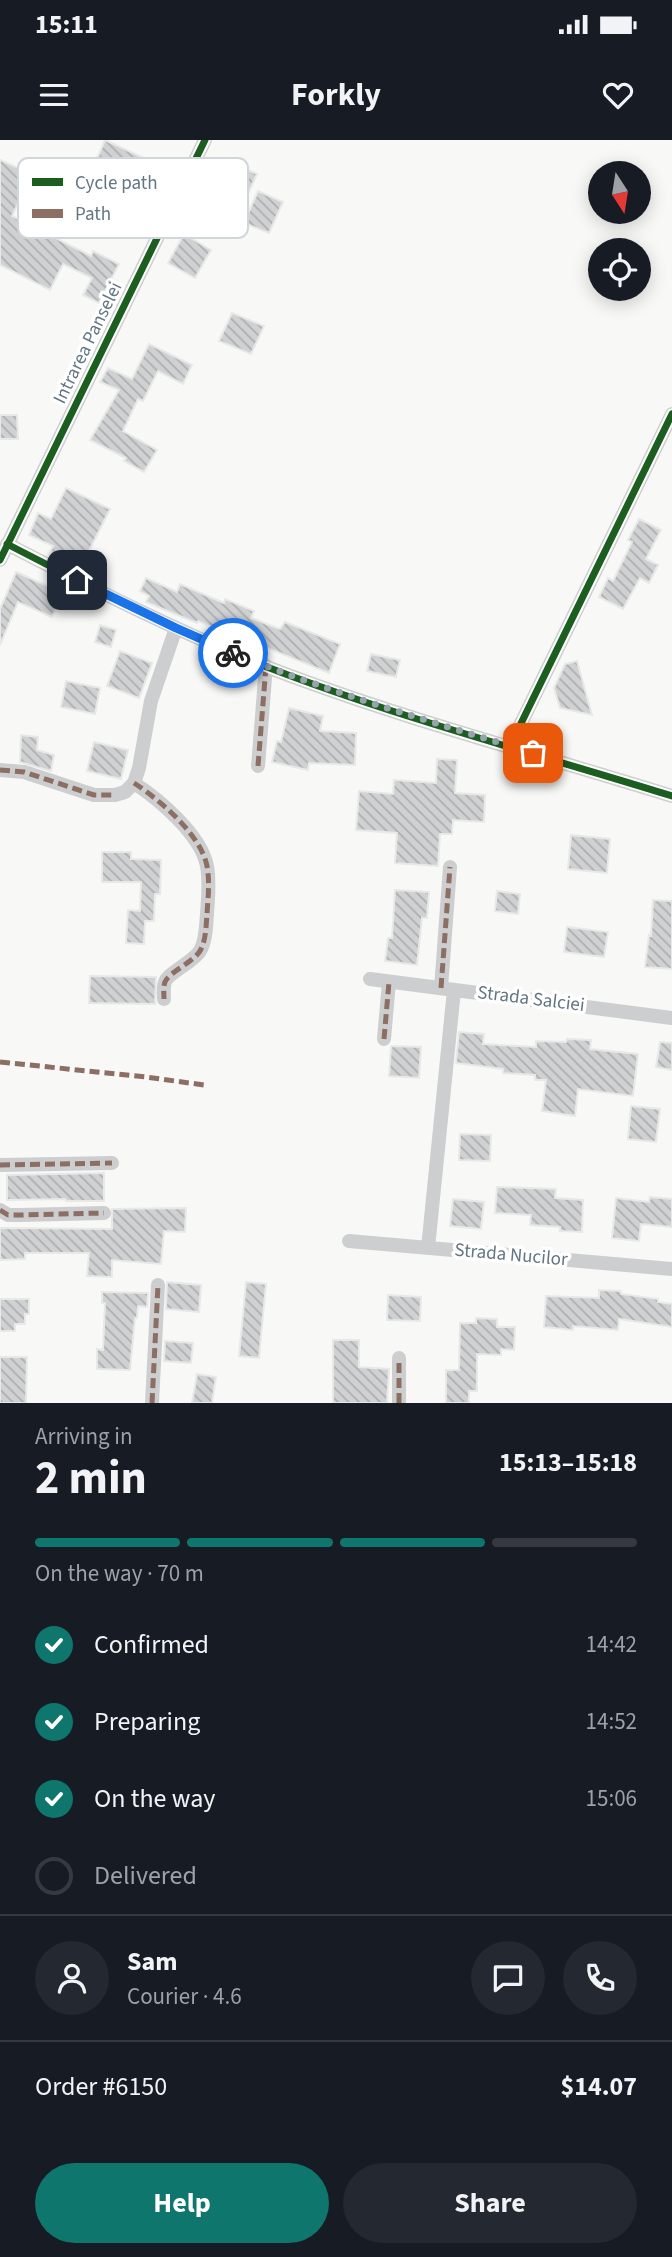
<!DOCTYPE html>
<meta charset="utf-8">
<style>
body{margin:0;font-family:"Source Sans 3",sans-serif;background:#242831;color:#f1f3f6;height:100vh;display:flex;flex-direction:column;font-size:26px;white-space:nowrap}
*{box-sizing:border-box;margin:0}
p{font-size:23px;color:#9ea1a6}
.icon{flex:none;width:38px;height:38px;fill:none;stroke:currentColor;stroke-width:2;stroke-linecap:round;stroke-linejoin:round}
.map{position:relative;height:1263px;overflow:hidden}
.details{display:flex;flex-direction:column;background:#171b24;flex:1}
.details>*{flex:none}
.needle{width:46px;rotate:168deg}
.tools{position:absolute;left:588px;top:21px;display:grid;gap:14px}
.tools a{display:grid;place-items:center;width:63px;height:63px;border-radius:50%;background:#171b24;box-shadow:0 4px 18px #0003;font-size:35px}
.pin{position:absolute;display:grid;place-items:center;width:60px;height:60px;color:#fff;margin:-30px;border-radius:14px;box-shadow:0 4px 10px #0006}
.courier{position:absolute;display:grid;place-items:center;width:70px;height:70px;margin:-35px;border:5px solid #1a73e8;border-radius:50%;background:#fff;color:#222;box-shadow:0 2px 9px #0007}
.head em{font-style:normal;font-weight:700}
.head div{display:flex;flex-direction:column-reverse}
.head{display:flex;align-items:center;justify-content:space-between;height:119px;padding:0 35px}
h1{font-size:46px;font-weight:700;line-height:52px}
.bar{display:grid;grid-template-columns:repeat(4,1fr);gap:10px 7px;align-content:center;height:84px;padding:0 35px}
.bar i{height:9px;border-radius:5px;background:#363941}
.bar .current{background:#0f766e}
.bar p{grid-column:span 4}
.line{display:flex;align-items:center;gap:18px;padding:0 35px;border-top:2px solid #363941}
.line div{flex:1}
.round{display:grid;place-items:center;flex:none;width:74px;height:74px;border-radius:37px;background:#242831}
ol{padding:0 35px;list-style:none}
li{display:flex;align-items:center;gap:21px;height:77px}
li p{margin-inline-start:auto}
li .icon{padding:7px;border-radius:50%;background:#0f766e;color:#fff;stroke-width:4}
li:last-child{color:#9ea1a6}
li i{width:38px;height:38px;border:4px solid #363941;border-radius:50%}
.cta{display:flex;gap:14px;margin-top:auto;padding:14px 35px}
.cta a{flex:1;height:80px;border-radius:42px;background:#0f766e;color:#fff;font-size:28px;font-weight:700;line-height:80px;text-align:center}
.cta a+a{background:#242831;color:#f1f3f6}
.status{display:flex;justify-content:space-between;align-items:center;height:49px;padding:0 35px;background:#171b24;direction:ltr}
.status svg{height:19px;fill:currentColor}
header{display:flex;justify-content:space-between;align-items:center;height:91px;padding:0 35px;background:#171b24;font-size:32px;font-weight:700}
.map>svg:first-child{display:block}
</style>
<div class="status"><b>15:11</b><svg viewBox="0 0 49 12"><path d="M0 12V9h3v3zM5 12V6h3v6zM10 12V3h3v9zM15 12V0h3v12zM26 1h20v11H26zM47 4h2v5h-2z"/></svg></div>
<header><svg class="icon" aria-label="menu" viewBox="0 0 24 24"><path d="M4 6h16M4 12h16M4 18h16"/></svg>Forkly<svg class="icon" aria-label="heart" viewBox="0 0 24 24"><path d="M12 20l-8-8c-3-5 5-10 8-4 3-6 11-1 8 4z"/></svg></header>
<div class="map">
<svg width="672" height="1263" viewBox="0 0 672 1263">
<defs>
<pattern id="building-back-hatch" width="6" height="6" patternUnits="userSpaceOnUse" patternTransform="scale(1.75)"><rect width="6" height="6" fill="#cfd1d2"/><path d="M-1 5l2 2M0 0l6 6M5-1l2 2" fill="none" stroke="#acaeb0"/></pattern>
</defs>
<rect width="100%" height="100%" fill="#f8f8f7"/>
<path fill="url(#building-back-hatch)" stroke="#e8e8e7" stroke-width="2" d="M 105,0 L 159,25 L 150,44 L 120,31 L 119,33 L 95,23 Z
M 0,20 L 32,34 L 12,76 L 91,116 L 93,111 L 119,124 L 99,163 L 83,155 L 92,138 L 63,124 L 50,150 L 0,125 Z
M 238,25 L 257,34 L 248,54 L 228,47 Z
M 258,51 L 283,62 L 269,93 L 244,83 Z
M 184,94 L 211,110 L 195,138 L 168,123 Z
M 232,173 L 264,186 L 251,214 L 219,201 Z
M 149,204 L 192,225 L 183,244 L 158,231 L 143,261 L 138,259 L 123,291 L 157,310 L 144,332 L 124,321 L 126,318 L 90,300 L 119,250 L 100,242 L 108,228 L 132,239 Z
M 0,275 L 17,275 L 18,299 L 0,299 Z
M 66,348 L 110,369 L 88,413 L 93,415 L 85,432 L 49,415 L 53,406 L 29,395 L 38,373 L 51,379 Z
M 639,379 L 661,390 L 646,419 L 658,425 L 649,443 L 640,438 L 623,469 L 599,457 L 608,438 L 613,441 L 632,402 L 628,400 Z
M 16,432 L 63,453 L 52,477 L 18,462 L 0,505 L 0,469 Z
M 146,438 L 177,452 L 180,444 L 224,463 L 225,459 L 254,471 L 251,478 L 280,489 L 285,482 L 340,504 L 329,533 L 243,498 L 242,500 L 198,481 L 197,483 L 146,462 L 149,456 L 140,451 Z
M 100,485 L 116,490 L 111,507 L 95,502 Z
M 120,511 L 152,523 L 139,558 L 107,546 Z
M 371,514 L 400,520 L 396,537 L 367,531 Z
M 577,521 L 592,575 L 560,568 L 554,548 L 565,524 Z
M 66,541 L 100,548 L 95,574 L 61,567 Z
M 289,568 L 323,576 L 320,591 L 356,593 L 355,625 L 309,623 L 308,630 L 272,622 L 277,601 L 281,602 Z
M 21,595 L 38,597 L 37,610 L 54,615 L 51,631 L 20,622 Z
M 94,602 L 128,610 L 121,639 L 87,631 Z
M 437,619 L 457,620 L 455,653 L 485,655 L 484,682 L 453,680 L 452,694 L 440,694 L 438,726 L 395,723 L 397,693 L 356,690 L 359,651 L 393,654 L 394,640 L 436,643 Z
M 571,695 L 610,699 L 607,733 L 568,729 Z
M 102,712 L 131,712 L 131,719 L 161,720 L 160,754 L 155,754 L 154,781 L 145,781 L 144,804 L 126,803 L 128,770 L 140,771 L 141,742 L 102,742 Z
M 395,750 L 429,752 L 427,778 L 422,778 L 417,825 L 385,821 L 388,798 L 392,798 Z
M 497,751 L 520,754 L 518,774 L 495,771 Z
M 653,760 L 672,761 L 672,829 L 645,827 L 649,795 L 651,796 Z
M 567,787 L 608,792 L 604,817 L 564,812 Z
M 90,836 L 156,837 L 155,864 L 89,863 Z
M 459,892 L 484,894 L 483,904 L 536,907 L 536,901 L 566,902 L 567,899 L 591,900 L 590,909 L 638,914 L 633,956 L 578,949 L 575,976 L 542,971 L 546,940 L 535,940 L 535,935 L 503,933 L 503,929 L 456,923 Z
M 660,902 L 672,903 L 672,930 L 656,927 Z
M 391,906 L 421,907 L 419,938 L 389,936 Z
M 631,966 L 660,969 L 656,1002 L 628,999 Z
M 460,994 L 491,995 L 490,1021 L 459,1020 Z
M 104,1033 L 104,1061 L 66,1061 L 65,1059 L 7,1060 L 7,1035 Z
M 497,1047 L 556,1049 L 555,1058 L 583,1060 L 582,1092 L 560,1091 L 560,1087 L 530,1085 L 531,1075 L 495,1073 Z
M 650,1057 L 672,1059 L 672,1087 L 641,1084 L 639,1101 L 612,1098 L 616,1058 L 649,1062 Z
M 453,1059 L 484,1062 L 481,1089 L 450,1086 Z
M 186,1068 L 185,1092 L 164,1091 L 161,1124 L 112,1120 L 112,1137 L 87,1136 L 89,1113 L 25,1113 L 25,1119 L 0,1120 L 0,1088 L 112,1089 L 112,1069 Z
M 167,1142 L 201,1145 L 199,1172 L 166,1169 Z
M 246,1142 L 266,1144 L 259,1218 L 239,1216 Z
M 599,1150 L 621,1151 L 621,1154 L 658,1159 L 658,1162 L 672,1164 L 672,1187 L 619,1179 L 618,1190 L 573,1186 L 573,1190 L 544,1187 L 546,1156 L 599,1158 Z
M 102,1152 L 148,1153 L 147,1167 L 138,1166 L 137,1178 L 135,1178 L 130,1230 L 97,1229 L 97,1209 L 103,1210 L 105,1163 L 102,1163 Z
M 388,1155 L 421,1157 L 420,1181 L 387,1180 Z
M 0,1159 L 29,1159 L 29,1174 L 25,1174 L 25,1184 L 15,1184 L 15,1191 L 0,1191 Z
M 476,1178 L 497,1179 L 497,1187 L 515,1187 L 514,1210 L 501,1209 L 501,1215 L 477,1214 L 477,1251 L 469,1251 L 469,1263 L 446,1263 L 446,1230 L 459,1230 L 460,1183 L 476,1183 Z
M 333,1200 L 359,1200 L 359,1227 L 389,1229 L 387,1263 L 333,1263 Z
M 165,1201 L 193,1203 L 191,1223 L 164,1221 Z
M 0,1217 L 27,1217 L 26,1263 L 0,1263 Z
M 197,1234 L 216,1237 L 212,1263 L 192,1263 Z"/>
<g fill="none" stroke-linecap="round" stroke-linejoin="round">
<path stroke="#cdcecf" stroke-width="14" d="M 7,404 C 92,448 178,492 267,527 C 399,578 537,614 672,656
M 0,420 L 205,0
M 510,606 L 672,274
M 258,626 L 266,526
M 0,630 L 24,632 L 94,655 L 115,655 L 125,652 L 134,643 L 139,628 L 151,561 L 176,488
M 134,643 C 160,660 201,695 207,726 C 210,742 208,758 207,774 C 206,786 206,801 200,811 C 192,823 168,833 165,842 C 163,847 164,854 164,859
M 370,839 L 672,878
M 441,848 L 450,727
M 384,899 L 389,842
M 0,1025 L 112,1023
M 0,1070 L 8,1075 L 20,1075 L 104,1073
M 349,1101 L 672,1129
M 428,1108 L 454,850
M 152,1263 L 158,1145
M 399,1263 L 399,1218"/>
<path stroke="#8d6e63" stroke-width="5" stroke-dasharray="10 5" stroke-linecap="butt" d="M 258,626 L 266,526
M 0,630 L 24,632 L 94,655 L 115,655
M 134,643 C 160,660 201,695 207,726 C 210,742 208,758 207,774 C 206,786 206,801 200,811 C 192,823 168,833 165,842 C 163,847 164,854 164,859
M 441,848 L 450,727
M 384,899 L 389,842
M 0,922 L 146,937 L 204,945
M 0,1025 L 112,1023
M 0,1070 L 8,1075 L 20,1075 L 104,1073
M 152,1263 L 158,1145
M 399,1263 L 399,1218"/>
<defs>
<path id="cycleway" d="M 7,404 C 92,448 178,492 267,527 C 399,578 537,614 672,656
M 0,420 L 205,0
M 510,606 L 672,274"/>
</defs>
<use href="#cycleway" stroke="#fff" stroke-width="11"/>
<use href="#cycleway" stroke="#1b5e20" stroke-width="7"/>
</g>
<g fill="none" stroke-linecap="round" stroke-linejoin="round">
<path stroke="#97a4ac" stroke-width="7" stroke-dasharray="0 12.6" d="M 233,513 C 331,553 433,582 533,613"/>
<path stroke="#1a73e8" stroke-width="9" d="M 77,440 L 176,488 L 233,513"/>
</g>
<g text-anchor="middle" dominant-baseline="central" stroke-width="7" stroke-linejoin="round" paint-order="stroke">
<g font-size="19" fill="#637683" stroke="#fff">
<text transform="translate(88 203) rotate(-64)">Intrarea Panselei</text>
<text transform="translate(531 859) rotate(7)">Strada Salciei</text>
<text transform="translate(511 1115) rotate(5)">Strada Nucilor</text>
</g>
</g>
<rect x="18" y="18" width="230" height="80" rx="10" fill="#fff" stroke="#d0d6da" stroke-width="2"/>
<rect x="32" y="38" width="31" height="8" fill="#1b5e20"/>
<rect x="32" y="69" width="31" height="9" fill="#8d6e63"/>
<g font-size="19" fill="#637683">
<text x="75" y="49">Cycle path</text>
<text x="75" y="80">Path</text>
</g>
</svg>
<div class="tools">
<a><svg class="needle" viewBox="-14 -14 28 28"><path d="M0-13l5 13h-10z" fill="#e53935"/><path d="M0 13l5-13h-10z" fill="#9ea1a6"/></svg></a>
<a><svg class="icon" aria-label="locate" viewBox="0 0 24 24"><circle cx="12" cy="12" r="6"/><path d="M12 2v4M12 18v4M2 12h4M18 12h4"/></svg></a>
</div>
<div class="pin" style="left:533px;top:613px;background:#ea580c"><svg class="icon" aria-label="bag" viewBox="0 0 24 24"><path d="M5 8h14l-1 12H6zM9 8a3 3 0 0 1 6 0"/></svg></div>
<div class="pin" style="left:77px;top:440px;background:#1f2937"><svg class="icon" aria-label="home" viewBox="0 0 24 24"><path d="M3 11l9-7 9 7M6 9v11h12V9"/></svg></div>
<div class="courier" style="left:233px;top:513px"><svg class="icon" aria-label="bike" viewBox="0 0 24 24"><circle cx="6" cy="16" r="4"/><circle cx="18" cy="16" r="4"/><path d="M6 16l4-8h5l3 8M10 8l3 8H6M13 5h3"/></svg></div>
</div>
<section class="details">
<div class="head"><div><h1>2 min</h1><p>Arriving in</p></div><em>15:13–15:18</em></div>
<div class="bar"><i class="current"></i><i class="current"></i><i class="current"></i><i></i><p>On the way · 70 m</p></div>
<ol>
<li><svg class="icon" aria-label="check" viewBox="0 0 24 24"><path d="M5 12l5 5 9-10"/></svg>Confirmed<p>14:42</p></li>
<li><svg class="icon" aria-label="check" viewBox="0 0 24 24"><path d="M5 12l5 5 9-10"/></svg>Preparing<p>14:52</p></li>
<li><svg class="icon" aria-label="check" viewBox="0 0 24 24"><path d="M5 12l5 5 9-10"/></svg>On the way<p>15:06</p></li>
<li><i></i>Delivered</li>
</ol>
<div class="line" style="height:126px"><a class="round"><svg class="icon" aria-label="person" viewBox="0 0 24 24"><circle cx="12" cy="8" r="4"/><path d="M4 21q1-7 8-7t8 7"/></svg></a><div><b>Sam</b><p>Courier · 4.6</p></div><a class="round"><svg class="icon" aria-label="chat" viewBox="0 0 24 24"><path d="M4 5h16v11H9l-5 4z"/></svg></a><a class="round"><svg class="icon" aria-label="phone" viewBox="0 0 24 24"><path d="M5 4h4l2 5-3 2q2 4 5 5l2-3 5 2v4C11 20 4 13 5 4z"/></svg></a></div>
<div class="line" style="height:91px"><div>Order #6150</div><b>$14.07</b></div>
<div class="cta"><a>Help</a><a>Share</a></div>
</section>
